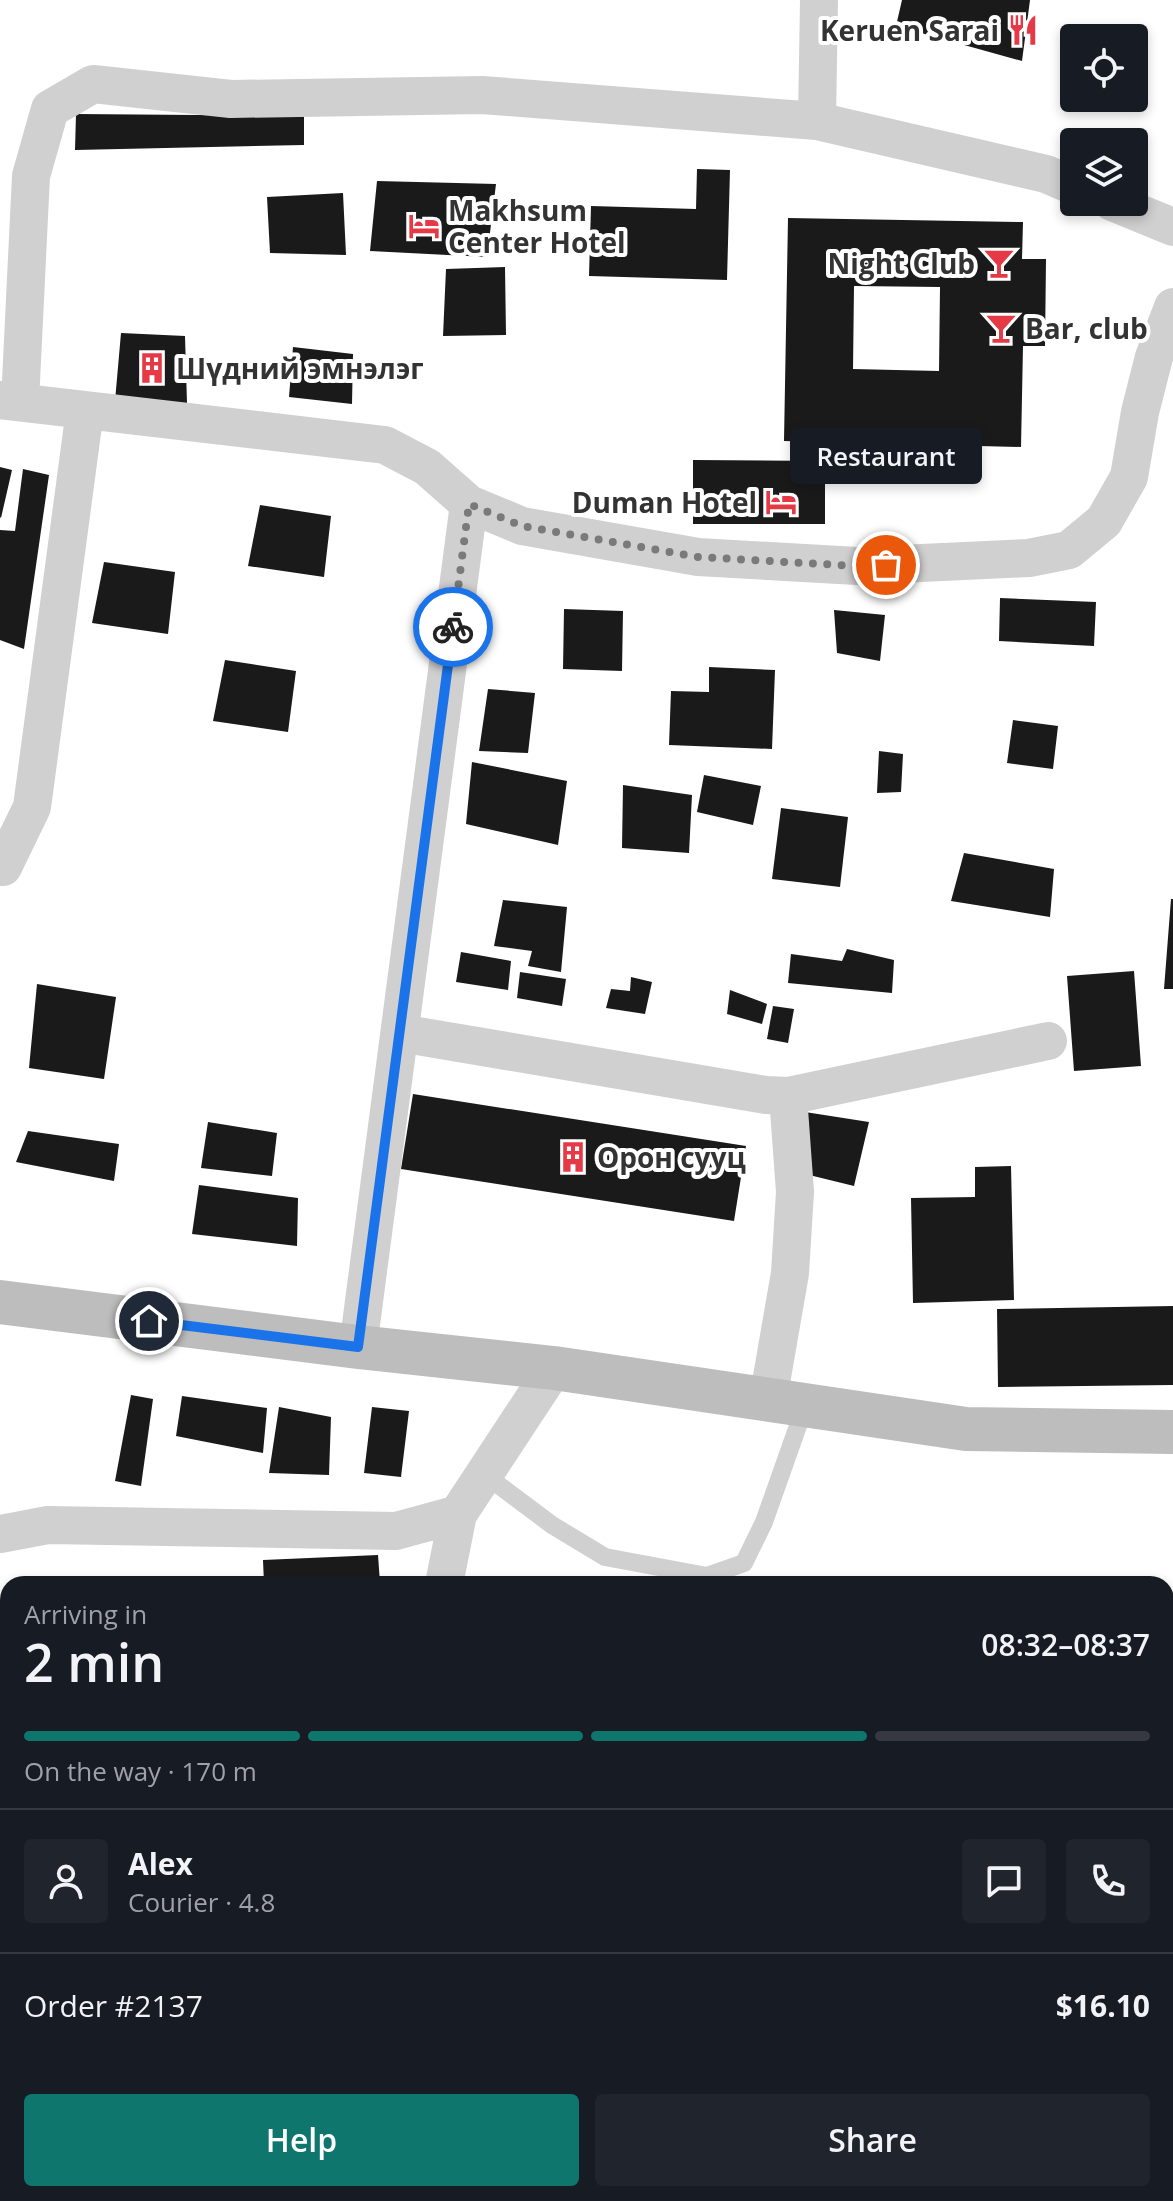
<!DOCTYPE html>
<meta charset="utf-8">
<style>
body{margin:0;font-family:"Open Sans",sans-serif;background:#20242c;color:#f1f3f6;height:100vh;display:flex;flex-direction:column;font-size:30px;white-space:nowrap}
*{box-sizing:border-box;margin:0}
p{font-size:26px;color:#9ea1a6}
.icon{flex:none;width:44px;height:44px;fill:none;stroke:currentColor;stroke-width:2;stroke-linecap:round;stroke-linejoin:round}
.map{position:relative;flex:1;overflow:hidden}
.drawer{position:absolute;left:0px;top:1576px;width:1174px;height:626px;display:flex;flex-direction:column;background:#171b24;border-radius:24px 24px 0 0;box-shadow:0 4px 12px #0003}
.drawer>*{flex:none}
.tools{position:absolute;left:1060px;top:24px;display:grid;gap:16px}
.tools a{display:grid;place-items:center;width:88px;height:88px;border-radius:8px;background:#171b24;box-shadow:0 4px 12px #0003;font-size:40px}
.pin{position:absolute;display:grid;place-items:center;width:68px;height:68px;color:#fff;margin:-34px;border:4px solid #fff;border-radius:50%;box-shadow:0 2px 8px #0007}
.courier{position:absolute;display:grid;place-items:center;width:80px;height:80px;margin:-40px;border:6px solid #1a73e8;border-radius:50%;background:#fff;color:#222;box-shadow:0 2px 10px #0007}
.bubble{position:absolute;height:56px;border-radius:8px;background:#171b24;box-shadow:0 4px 12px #0003;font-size:26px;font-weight:600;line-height:56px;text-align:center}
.head em{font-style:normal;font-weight:600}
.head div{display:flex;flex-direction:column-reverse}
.head{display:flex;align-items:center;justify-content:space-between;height:136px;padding:0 24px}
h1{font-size:52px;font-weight:600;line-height:60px}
.bar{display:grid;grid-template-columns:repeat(4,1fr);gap:12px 8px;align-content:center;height:96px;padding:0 24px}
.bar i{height:10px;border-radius:6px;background:#363941}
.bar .on{background:#0f766e}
.bar p{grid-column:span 4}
.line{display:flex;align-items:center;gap:20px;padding:0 24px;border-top:2px solid #363941}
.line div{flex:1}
.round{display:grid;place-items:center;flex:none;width:84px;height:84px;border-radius:8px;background:#20242c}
.action{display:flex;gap:16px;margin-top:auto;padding:16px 24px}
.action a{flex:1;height:92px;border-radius:8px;background:#0f766e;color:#fff;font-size:32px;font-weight:600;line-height:92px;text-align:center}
.action a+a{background:#20242c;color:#f1f3f6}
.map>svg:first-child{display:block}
</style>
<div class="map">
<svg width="1173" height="2201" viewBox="0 0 1173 2201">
<rect width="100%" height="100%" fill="#fff"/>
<path fill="#1a1a1a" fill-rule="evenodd" d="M 902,0 L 1030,0 L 1022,61 L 896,26 Z
M 76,114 L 304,116 L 304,145 L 75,150 Z
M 697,169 L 730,170 L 727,280 L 589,276 L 591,206 L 696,209 Z
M 377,181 L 496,184 L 487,257 L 370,251 Z
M 343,193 L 346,255 L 270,253 L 267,197 Z
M 788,218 L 1023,222 L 1022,259 L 1046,259 L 1045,346 L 1023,346 L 1021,447 L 784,441 ZM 854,286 L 940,287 L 939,371 L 853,369 Z
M 505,267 L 506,335 L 443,336 L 446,269 Z
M 121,333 L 185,336 L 187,403 L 115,401 Z
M 293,347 L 353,354 L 352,404 L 289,397 Z
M 693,460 L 825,461 L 825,524 L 693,524 Z
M 0,467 L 12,470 L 1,518 L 0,517 Z
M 23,469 L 49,475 L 24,649 L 0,640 L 0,530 L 15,531 Z
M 260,505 L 331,516 L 324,577 L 248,566 Z
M 104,562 L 175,572 L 168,634 L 92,623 Z
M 1000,598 L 1096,602 L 1094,646 L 999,641 Z
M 564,609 L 623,611 L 622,671 L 563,669 Z
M 834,610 L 885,615 L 880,661 L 837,653 Z
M 225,660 L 296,671 L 288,732 L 213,721 Z
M 709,667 L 775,670 L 772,749 L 669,745 L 671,691 L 709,692 Z
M 488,689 L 535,693 L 528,753 L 479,751 Z
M 1013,720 L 1058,726 L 1053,769 L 1007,763 Z
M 879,751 L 903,754 L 901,792 L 877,793 Z
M 472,762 L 567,781 L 558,845 L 466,824 Z
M 704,775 L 761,786 L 753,825 L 697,812 Z
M 623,785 L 692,795 L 689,853 L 622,848 Z
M 781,808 L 848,817 L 840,887 L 772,879 Z
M 964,853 L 1054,869 L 1050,917 L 951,901 Z
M 1171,899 L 1173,899 L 1173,989 L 1164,989 Z
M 503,900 L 567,907 L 561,972 L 528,966 L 532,951 L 494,946 Z
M 847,949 L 894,960 L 892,993 L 788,983 L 791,954 L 842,961 Z
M 461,952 L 511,961 L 508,990 L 456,982 Z
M 1134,971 L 1141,1066 L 1074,1071 L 1067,976 Z
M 520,972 L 566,979 L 562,1006 L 517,998 Z
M 631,977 L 652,982 L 645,1014 L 606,1008 L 611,989 L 630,991 Z
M 37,984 L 116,997 L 104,1079 L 29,1068 Z
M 730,990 L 767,1004 L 762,1024 L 727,1014 Z
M 773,1006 L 794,1009 L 788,1043 L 767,1039 Z
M 413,1094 L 746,1146 L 734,1221 L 401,1169 Z
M 805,1112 L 869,1122 L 854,1186 L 797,1172 Z
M 208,1122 L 277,1133 L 272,1176 L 201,1168 Z
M 28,1131 L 119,1144 L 114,1181 L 16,1162 Z
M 1011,1166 L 1014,1300 L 913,1303 L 911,1198 L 975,1197 L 975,1167 Z
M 199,1185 L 298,1198 L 297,1246 L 192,1234 Z
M 1173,1306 L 1173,1385 L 998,1387 L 997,1309 Z
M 131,1395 L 153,1399 L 141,1486 L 115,1481 Z
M 182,1396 L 267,1408 L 263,1453 L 176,1436 Z
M 279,1407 L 331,1417 L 329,1475 L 269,1473 Z
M 372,1407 L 409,1411 L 401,1477 L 364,1473 Z
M 378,1555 L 380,1583 L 264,1584 L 263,1560 Z
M 1166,1617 L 1173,1617 L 1173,1779 L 1166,1779 Z"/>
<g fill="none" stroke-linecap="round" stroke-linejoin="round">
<path stroke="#d0d0d0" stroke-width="18" d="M 484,1474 L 552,1525 L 605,1557 L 707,1576 L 744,1563 L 764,1522 L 805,1406"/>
<path stroke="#d0d0d0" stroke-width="38" d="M 817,121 L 819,0
M 1112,202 L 1173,227
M 0,400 L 385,445 L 427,467 L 469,504 L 522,526 L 698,557 L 857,566 L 1029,558 L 1069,550 L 1104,521 L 1129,477 L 1140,412 L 1154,357 L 1173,307
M 20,402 L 31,176 L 50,109 L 93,84 L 231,99 L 482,95 L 817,121 L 1046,174 L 1074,186
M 3,867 L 32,807 L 85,410
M 400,1033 L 766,1095 L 788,1096 L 1048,1041
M 358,1347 L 469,504
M 768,1400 L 790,1273 L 795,1192 L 788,1096
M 0,1534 L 48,1525 L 396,1531 L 458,1514 L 554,1368
M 444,1584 L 458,1514"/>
<path stroke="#bdbdbd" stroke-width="44" d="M 0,1302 L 358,1347 L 554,1368 L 966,1429 L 1173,1432"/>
</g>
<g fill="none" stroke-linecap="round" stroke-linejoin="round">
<path stroke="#7a7a7a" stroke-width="8" stroke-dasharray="0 14.4" d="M 453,627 L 469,504 L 522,526 L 698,557 L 857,566 L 886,565"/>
<path stroke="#1a73e8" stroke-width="10" d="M 149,1321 L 358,1347 L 453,627"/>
</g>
<defs>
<symbol id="restaurant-bare" viewBox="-9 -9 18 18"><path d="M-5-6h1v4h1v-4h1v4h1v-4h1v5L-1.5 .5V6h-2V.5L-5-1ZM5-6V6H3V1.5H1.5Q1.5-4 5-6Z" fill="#e63946" stroke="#fff" stroke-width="2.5" paint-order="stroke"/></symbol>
<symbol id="hotel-bare" viewBox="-9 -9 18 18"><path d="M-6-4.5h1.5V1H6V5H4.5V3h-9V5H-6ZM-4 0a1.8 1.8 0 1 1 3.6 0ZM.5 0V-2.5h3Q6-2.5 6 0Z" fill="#e63946" stroke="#fff" stroke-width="2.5" paint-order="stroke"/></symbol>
<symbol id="bar-bare" viewBox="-9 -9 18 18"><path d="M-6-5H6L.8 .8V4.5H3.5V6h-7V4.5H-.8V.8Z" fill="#e63946" stroke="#fff" stroke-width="2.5" paint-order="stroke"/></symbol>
<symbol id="building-bare" viewBox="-9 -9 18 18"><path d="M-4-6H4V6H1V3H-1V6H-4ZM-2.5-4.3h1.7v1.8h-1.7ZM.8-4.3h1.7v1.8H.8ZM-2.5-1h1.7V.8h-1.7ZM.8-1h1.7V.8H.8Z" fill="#e63946" stroke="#fff" stroke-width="2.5" paint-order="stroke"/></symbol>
</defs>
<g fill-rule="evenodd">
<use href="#restaurant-bare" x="1001" y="8" width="44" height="44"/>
<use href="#hotel-bare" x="402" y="204" width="44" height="44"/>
<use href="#bar-bare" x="977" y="241" width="44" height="44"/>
<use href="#bar-bare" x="979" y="306" width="44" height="44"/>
<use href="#building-bare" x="130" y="346" width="44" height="44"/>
<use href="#hotel-bare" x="759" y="480" width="44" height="44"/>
<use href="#building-bare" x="551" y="1135" width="44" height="44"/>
</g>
<g text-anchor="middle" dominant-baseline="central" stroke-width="8" stroke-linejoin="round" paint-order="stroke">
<g font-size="28" font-weight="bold" fill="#333" stroke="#fff" text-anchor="start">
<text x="999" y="30" text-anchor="end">Keruen Sarai</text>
<text x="448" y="210">Makhsum<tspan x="448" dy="32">Center Hotel</tspan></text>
<text x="975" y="263" text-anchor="end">Night Club</text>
<text x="1025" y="328">Bar, club</text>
<text x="176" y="368">Шүдний эмнэлэг</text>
<text x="757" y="502" text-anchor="end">Duman Hotel</text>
<text x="597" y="1157">Орон сууц</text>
</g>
</g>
</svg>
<div class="tools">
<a><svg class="icon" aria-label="locate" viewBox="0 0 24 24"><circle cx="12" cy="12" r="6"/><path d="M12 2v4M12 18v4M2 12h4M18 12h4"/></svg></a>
<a><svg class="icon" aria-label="layers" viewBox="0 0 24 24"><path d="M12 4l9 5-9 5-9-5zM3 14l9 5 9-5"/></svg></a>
</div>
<div class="pin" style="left:886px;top:565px;background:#ea580c"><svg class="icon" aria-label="bag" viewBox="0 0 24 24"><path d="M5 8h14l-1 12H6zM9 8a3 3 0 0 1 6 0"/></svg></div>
<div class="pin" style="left:149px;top:1321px;background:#1f2937"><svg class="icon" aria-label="home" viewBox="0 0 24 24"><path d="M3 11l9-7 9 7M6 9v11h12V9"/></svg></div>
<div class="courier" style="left:453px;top:627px"><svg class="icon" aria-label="bike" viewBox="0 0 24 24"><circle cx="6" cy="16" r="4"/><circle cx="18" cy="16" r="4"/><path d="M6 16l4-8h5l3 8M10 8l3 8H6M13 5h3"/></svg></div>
<div class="bubble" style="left:790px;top:428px;width:192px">Restaurant</div>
<section class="drawer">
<div class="head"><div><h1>2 min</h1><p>Arriving in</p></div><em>08:32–08:37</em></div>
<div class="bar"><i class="on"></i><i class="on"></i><i class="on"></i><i></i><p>On the way · 170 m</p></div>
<div class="line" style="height:144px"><a class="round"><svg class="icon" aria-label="person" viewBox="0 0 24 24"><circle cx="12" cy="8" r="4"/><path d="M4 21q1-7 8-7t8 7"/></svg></a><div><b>Alex</b><p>Courier · 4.8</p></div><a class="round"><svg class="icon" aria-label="chat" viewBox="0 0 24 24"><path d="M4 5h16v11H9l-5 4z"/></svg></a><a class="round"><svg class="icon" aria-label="phone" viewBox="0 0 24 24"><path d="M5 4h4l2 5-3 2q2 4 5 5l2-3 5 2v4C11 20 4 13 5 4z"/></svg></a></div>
<div class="line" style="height:104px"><div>Order #2137</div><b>$16.10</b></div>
<div class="action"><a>Help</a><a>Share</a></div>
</section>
</div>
